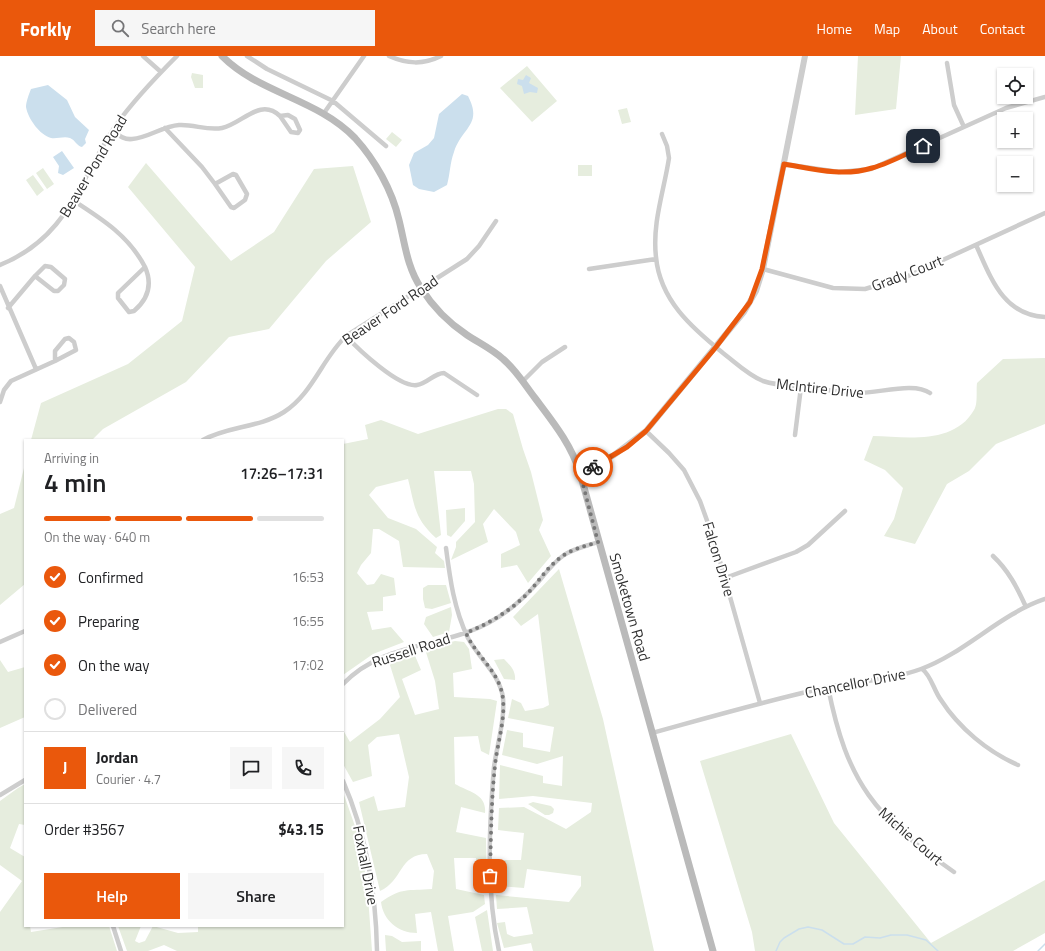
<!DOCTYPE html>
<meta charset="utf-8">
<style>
body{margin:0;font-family:"Titillium Web",sans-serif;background:#f6f6f6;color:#202124;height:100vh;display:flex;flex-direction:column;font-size:15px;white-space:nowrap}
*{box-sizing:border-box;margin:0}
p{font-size:13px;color:#757577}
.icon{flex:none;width:22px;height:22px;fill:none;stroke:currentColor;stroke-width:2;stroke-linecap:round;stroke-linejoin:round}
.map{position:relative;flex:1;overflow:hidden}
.side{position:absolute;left:24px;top:383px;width:320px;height:488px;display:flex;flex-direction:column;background:#fff;border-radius:0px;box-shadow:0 1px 3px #0004}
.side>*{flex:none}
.fabs{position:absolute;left:997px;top:12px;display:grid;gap:8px}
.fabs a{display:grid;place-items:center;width:36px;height:36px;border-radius:0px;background:#fff;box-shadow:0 1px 3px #0004;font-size:20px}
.pin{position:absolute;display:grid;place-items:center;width:34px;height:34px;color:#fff;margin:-17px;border-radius:8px;box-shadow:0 2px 6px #0006}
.courier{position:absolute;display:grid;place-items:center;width:40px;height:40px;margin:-20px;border:3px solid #ea580c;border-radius:50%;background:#fff;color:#222;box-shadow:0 1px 5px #0007}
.head em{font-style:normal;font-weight:600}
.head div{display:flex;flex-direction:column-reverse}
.head{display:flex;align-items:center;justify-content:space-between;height:68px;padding:0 20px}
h1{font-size:26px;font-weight:600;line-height:30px}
.bar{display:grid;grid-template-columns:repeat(4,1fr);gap:6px 4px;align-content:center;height:48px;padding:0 20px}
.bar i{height:5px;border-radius:3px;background:#e0e0e0}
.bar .current{background:#ea580c}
.bar p{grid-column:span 4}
.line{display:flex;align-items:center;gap:10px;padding:0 20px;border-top:1px solid #e0e0e0}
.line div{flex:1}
.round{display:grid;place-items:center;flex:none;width:42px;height:42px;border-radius:0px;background:#f6f6f6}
ol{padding:0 20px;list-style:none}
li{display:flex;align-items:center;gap:12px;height:44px}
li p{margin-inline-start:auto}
li .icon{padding:4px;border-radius:50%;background:#ea580c;color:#fff;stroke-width:4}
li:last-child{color:#757577}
li i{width:22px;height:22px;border:2px solid #e0e0e0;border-radius:50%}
.cta{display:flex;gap:8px;margin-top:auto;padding:8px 20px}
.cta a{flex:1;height:46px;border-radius:0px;background:#ea580c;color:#fff;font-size:16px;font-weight:600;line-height:46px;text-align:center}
.cta a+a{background:#f6f6f6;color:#202124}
header{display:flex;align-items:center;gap:24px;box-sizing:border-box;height:56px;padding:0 20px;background:#ea580c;color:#fff}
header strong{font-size:19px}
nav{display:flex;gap:22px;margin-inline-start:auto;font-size:14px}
.search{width:280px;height:36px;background:#f6f6f6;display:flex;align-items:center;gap:10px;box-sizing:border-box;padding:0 14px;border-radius:0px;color:#757577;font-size:15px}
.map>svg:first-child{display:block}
</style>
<header>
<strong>Forkly</strong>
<div class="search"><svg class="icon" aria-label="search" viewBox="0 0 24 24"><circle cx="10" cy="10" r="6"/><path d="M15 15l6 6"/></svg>Search here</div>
<nav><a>Home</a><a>Map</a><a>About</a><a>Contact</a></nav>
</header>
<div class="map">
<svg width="1045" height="895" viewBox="0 0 1045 895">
<rect width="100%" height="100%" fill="#fff"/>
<path fill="#e6edde" d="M 858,0 L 901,0 L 896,53 L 855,59 Z
M 527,10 L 557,45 L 532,66 L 500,32 Z
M 192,17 L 203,19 L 203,32 L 195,32 L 191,21 Z
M 627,52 L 631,66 L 622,68 L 618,54 Z
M 392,76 L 402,84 L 396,91 L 386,83 Z
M 146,107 L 231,205 L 274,176 L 314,113 L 353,110 L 371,166 L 326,205 L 269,273 L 229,281 L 186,326 L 103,373 L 92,384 L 31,384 L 41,347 L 128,308 L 182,265 L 195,211 L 128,131 Z
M 578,109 L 592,109 L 592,120 L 578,120 Z
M 43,112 L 54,128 L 47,133 L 36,117 Z
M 33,119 L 44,134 L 37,140 L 26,124 Z
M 1045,302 L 1045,368 L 996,388 L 969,415 L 947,428 L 915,488 L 884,480 L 894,463 L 903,432 L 885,414 L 864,404 L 873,380 C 906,381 954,389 974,354 C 978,348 976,335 977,327 L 1003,303 Z
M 498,353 L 506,353 L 513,358 L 523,393 L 531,416 L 543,464 L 539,474 L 551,500 L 528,527 L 517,509 L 501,512 L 501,498 L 520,489 L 516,476 L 494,453 L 483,468 L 488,486 L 451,504 L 456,491 L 456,486 L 475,466 L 474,428 L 471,415 L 434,415 L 441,479 L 436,482 C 414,462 415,450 408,423 L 376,431 L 369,439 L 388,462 L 416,473 L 437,491 L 435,497 L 444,505 L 445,512 L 403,511 L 399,485 L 379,473 L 373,473 L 371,497 L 361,509 L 357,517 L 367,529 L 374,528 L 381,518 L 394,522 L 396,539 L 383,541 L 383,555 L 367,556 L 372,574 L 391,571 L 404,586 L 373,598 L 343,619 L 343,388 L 368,383 L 365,369 L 381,364 L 418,378 Z
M 25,408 L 25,528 L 0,549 L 0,458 L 14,452 Z
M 465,452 L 465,465 L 451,481 L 447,479 L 446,454 Z
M 559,513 L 603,663 L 654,895 L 533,895 L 531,887 L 504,892 L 497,867 L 505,866 L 507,878 L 514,881 L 533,878 L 527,851 L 497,853 L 496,839 L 569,846 L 581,830 L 581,820 L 527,813 L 524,832 L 496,830 L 496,804 L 521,804 L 524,777 L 498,774 L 499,752 L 524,751 L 566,773 L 591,756 L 592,747 L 533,740 L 499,743 L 500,709 L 543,720 L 543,727 L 562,730 L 563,700 L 537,708 L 502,699 L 507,674 L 523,677 L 523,691 L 550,696 L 554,671 L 508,662 L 512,643 L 521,647 L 525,655 L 543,652 L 549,649 L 538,558 L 521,570 L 513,561 Z
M 428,529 L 446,529 L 451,547 L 432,553 L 425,552 L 423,543 L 423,532 Z
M 451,551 L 452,559 L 449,576 L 433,581 L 424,568 L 426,561 Z
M 455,585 L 464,586 L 469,593 L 472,613 L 453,617 L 454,641 L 490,643 L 497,645 L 489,699 L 481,695 L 478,680 L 454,681 L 455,728 C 469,736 487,738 485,757 L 461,751 L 456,776 L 486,782 L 487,829 L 475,826 L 476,802 L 454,802 L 456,833 L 484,839 L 485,848 L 473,856 L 448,860 L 454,895 L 438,895 L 431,856 L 415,858 L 417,877 C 398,877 383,864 381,846 C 402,831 408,835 432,833 L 434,815 L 427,798 C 399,798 403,825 380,835 L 359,746 L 374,740 L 378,755 L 405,751 L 409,721 L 399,678 L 377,681 L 368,689 L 372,720 L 353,726 L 343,708 L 343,674 L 350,686 L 380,663 L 400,641 L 389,606 L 413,595 L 421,614 L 402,623 L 415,659 L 439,653 L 435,625 L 425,593 Z
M 504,603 C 510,609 516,615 515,624 L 504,623 L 494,604 Z
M 0,604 L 8,616 L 25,611 L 25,661 L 0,672 Z
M 791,678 L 834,767 L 931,887 L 1045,824 L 1045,877 L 1013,895 L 755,895 L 752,876 L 700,705 Z
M 25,728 L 25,769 L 19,768 L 10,792 L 25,801 L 25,870 L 30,870 L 31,876 L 69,870 L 109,870 L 117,895 L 0,895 L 0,856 L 22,825 L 0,809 L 0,745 L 18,732 Z
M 343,736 L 357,776 L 367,826 L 372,895 L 177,895 L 164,889 L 148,895 L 127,895 L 118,870 L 141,870 L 135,885 L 139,887 L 145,885 L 153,870 L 178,877 L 198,876 L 198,870 L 343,870 Z
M 533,746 L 551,750 L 554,753 L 553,757 L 549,759 L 545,759 L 528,748 Z
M 487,854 L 493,895 L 482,895 L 475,861 Z
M 385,879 L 392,880 L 402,886 L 421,885 L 421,895 L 386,895 Z"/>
<path fill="#cbdfed" d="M 526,19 L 531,22 L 529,27 L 538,32 L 537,37 L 530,36 L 524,38 L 522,30 L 517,28 L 518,23 L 523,24 Z
M 48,29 L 67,44 L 75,61 L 89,74 L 85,83 L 86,87 L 82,91 C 77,90 75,84 70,82 C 64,80 57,83 51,82 C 40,79 28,63 26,51 C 26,46 29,38 31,33 Z
M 462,38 L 468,40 C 483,69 462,71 454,96 C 450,106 450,119 447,129 L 434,136 L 419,133 L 413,129 L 409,109 L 414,97 L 428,89 L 434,82 L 439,58 Z
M 62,95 L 74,112 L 63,119 L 58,117 L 59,110 L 53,101 Z"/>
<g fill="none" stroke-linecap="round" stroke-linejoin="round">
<path stroke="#cbdfed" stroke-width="1.5" d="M 776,895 L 780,886 L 784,882 L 799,873 L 808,871 L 822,874 L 844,888 L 853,888 L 865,881 L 880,882 L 891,879 L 907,879 L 926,884 L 938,895
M 1038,895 L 1045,888"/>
<path stroke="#cdcdcd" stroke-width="4.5" d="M 143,0 L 161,16
M 247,0 L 267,13 L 333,45 L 386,90
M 389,0 C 407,8 423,9 441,0
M 947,7 L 954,49 L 964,71
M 324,57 L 364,0
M 288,59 L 295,63 L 300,74 L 298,77 L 291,76 L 280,60 Z
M 165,72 L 202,111 L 215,128
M 112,75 C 118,79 124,84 132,83 C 148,82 163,70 179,69 C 194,68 207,75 222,72 C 242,68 260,41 280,60
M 662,78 L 667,90 L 669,102 C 664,135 652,167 656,201 C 660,244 691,271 723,297 C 736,307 748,319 763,325 C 778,330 795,330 811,332 C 826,334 841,336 856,337 C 877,338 914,325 930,337
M 784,108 L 839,116 L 871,113 L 1006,52 L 1045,41
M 233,118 L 236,119 L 247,138 L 245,144 L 234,152 L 231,151 L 215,128 Z
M 74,145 C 102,163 129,180 145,211
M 976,189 C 991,222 1003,259 1045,261
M 0,209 C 69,181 79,124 116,69 C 134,44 155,22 177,0
M 45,210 L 51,211 L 65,223 L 64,229 L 58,235 L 54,235 L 35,220 Z
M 145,211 C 153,229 148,243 134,255 L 129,256 L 118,242 L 118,237 Z
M 589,213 L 656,203
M 763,213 L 833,232 L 865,233 L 908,220 L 1045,157
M 0,230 L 36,313
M 8,252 L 35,220
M 346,280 C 358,293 399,332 417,329 C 427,328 434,317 444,317 L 477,339
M 69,282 L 74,286 L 76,294 L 55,305 L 55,295 L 65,283 Z
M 523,325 L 542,306 L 565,291
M 0,346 L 4,334 L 11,325 L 55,305
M 646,375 L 669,397 L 684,414 L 700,445 L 714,484 L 760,647
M 795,379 L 801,331
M 203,384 C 228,370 259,372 284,356 C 313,337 322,303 346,280 L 467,203 L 479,190 L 496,165
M 446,492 C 450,523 454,553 468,582 C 479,603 500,618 503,642 C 505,664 497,689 494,711 C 489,771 486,836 499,895
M 993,500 C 1008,514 1017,531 1026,551
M 725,522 L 796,496 L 808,489 L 845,455
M 0,586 L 25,575
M 922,613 C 931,619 934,635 941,644 C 959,672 988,696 1018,709
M 343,628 C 384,585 441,593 490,566 C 509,556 525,541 539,525 C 547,515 554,506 564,499 C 575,492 587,490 598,486
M 828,631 C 847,727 875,761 954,816
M 652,677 C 710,661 769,644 828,631 C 859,625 891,624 921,613 C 965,597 1000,558 1045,543
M 343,725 C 366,778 376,837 377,895
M 0,739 L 25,724
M 113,870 L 121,895"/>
<path stroke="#cdcdcd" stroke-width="6" d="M 580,417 L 614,399 L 646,375 L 744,256 L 756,235 L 763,213 L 805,0"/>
<path stroke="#bababa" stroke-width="7" d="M 222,0 C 260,38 316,42 355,82 C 375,104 392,134 399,164 C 405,188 407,211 421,232 C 433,251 449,267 467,279 C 479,287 492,293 503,303 C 516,314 525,329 535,342 C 553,366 571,388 580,417 L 713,895"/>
</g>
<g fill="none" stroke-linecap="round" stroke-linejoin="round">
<path stroke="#787878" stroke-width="4" stroke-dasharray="0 7.2" d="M 490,820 C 491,783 491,746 495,710 C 497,687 507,660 502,637 C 497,614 475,598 466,577 C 490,567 512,554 530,535 C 541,522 550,508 564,499 C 575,492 586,490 598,486 L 580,417 L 593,411"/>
<path stroke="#ea580c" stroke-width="5" d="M 593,411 L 627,391 L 646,375 L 716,291 L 750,246 L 762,213 L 784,108 C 813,113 843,121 872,112 C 890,107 906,98 923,90"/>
</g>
<g text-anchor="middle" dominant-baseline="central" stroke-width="4" stroke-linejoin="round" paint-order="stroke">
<g font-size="15" fill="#303030" stroke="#fff">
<text transform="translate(93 110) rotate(-59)">Beaver Pond Road</text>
<text transform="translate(907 217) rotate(-21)">Grady Court</text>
<text transform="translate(390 254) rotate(-34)">Beaver Ford Road</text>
<text transform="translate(820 332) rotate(6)">McIntire Drive</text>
<text transform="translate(719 503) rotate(73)">Falcon Drive</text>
<text transform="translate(630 551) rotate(74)">Smoketown Road</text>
<text transform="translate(411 594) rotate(-18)">Russell Road</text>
<text transform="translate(855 627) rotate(-11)">Chancellor Drive</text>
<text transform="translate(911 780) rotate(41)">Michie Court</text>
<text transform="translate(366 809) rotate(79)">Foxhall Drive</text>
</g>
</g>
</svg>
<div class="fabs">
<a><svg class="icon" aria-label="locate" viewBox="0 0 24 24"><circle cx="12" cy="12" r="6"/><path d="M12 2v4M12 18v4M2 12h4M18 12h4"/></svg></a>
<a>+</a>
<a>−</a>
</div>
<div class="pin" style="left:490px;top:820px;background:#ea580c"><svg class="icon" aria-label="bag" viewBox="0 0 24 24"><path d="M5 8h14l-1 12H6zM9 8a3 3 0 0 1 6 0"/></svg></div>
<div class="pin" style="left:923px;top:90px;background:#1f2937"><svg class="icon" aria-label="home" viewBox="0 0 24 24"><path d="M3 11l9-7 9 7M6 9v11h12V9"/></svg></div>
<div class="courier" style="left:593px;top:411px"><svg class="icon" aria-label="bike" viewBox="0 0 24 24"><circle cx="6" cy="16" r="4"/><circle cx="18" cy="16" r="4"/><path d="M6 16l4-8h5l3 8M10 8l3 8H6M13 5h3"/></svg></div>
<section class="side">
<div class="head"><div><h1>4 min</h1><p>Arriving in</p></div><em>17:26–17:31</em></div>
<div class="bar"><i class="current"></i><i class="current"></i><i class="current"></i><i></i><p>On the way · 640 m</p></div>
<ol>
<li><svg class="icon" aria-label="check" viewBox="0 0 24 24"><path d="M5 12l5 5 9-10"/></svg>Confirmed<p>16:53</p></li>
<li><svg class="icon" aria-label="check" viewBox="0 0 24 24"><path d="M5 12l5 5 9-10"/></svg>Preparing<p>16:55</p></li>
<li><svg class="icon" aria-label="check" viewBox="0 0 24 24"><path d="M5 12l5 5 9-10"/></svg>On the way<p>17:02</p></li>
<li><i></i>Delivered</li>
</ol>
<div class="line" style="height:72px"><b class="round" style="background:#ea580c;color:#fff">J</b><div><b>Jordan</b><p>Courier · 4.7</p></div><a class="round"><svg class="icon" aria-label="chat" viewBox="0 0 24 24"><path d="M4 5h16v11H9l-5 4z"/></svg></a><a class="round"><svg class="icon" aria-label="phone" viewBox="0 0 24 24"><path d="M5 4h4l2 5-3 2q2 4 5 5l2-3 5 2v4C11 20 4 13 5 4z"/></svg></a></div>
<div class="line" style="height:52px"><div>Order #3567</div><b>$43.15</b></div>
<div class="cta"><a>Help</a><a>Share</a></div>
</section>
</div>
